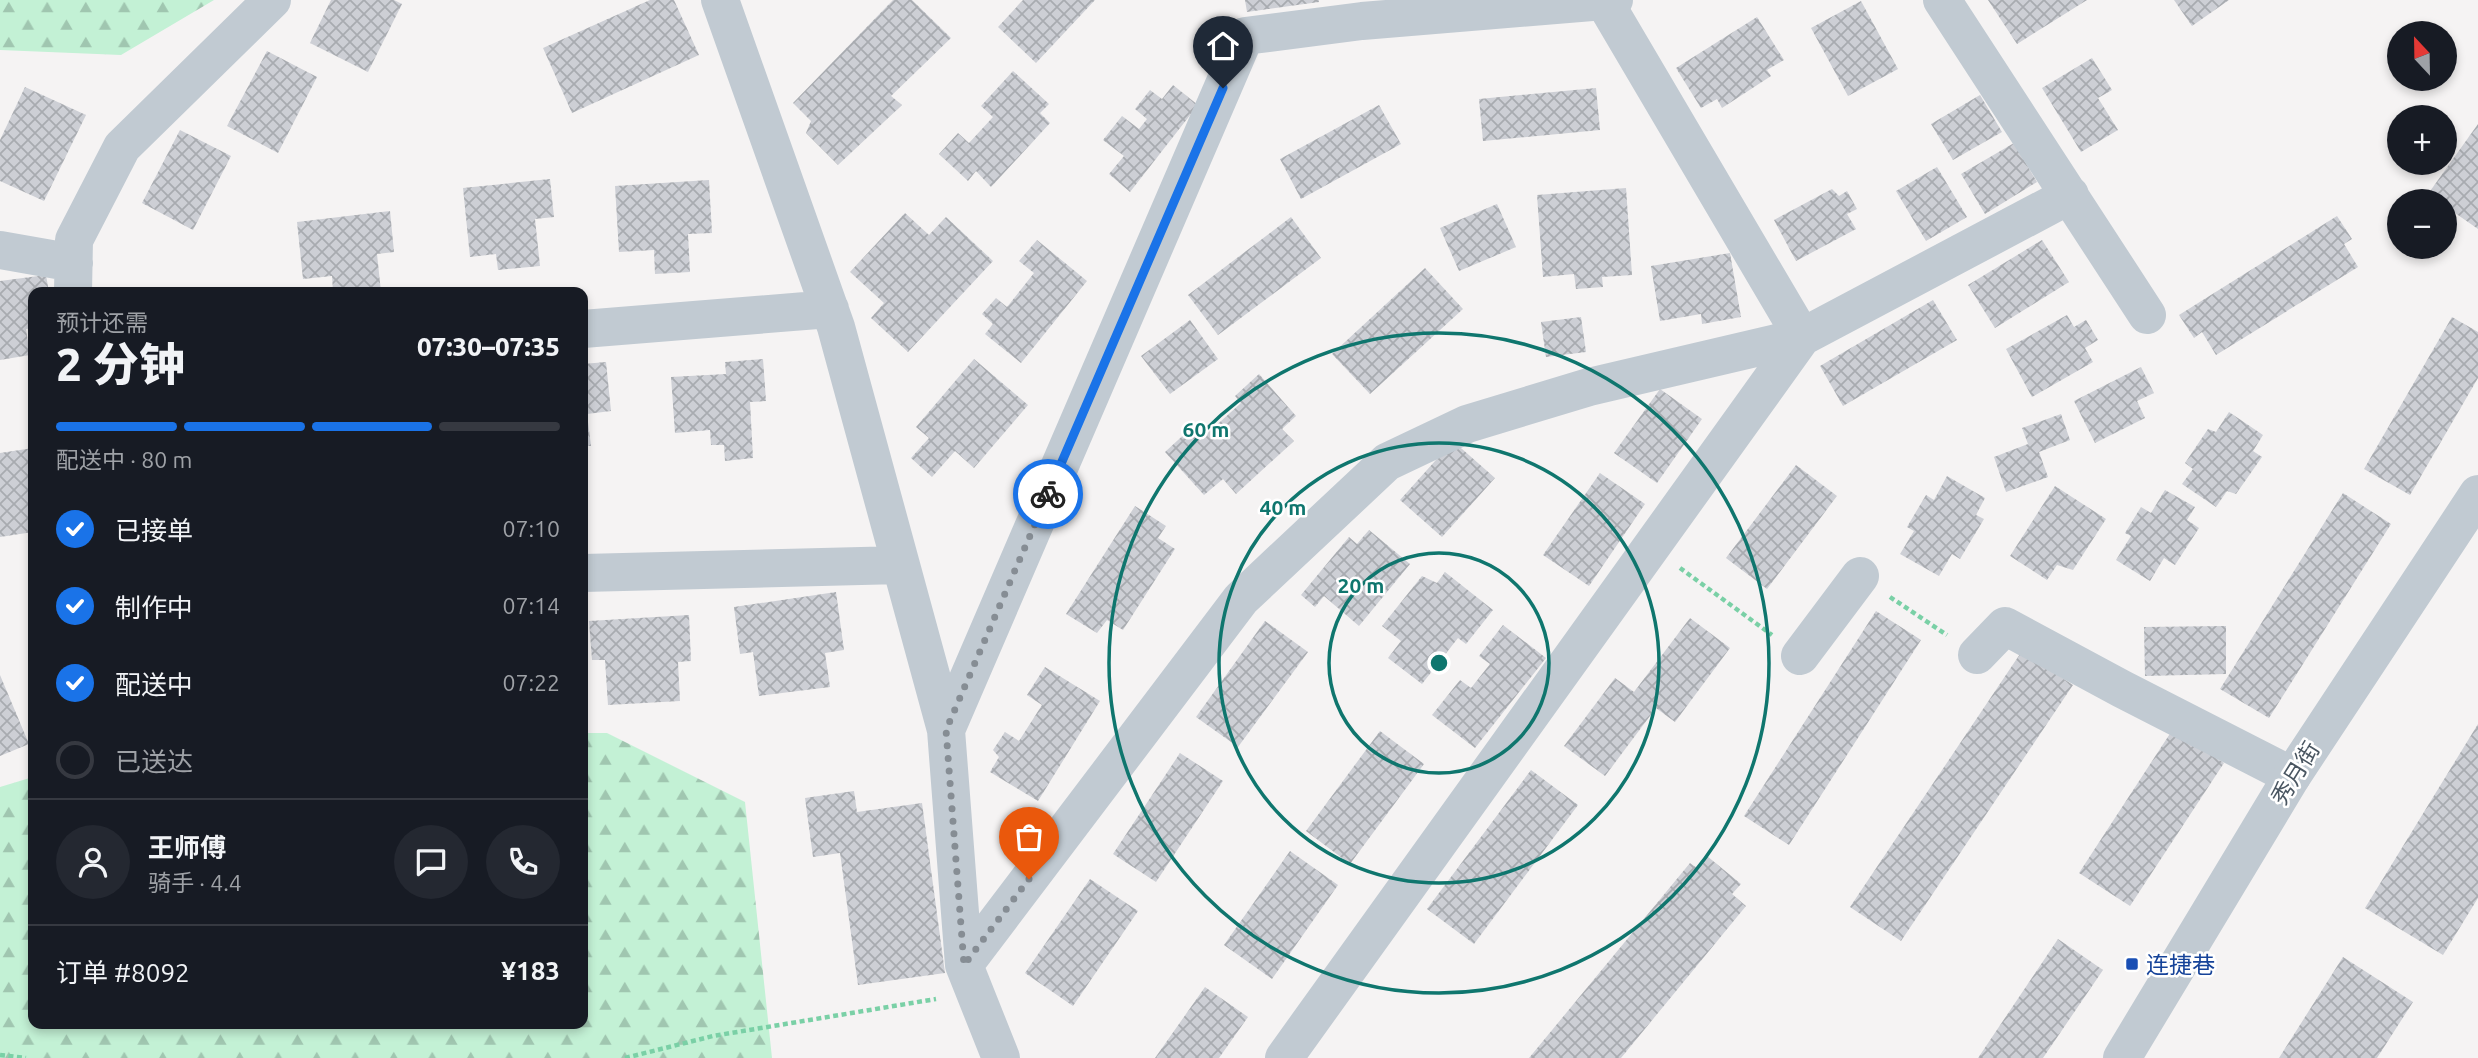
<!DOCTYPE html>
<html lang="zh">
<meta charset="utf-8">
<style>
body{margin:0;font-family:Ubuntu,"Noto Sans SC",sans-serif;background:#242831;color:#f1f3f6;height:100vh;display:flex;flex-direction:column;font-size:26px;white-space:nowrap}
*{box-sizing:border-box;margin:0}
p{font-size:23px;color:#9ea1a6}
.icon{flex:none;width:38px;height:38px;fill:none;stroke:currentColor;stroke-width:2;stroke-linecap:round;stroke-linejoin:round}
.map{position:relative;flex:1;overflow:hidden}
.sheet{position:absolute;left:28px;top:287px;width:560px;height:742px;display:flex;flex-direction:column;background:#171b24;border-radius:14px;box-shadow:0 4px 10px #0003}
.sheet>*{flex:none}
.needle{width:46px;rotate:338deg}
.buttons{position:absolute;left:2387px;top:21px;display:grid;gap:14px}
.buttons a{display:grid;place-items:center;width:70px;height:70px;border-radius:50%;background:#171b24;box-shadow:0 4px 10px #0003;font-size:35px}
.pin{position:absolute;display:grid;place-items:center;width:60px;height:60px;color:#fff;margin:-72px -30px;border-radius:50% 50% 50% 0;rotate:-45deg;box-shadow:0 0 7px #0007}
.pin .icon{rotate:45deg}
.courier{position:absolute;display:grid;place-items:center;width:70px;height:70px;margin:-35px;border:5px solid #1a73e8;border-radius:50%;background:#fff;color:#222;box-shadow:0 2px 9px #0007}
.summary em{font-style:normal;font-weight:800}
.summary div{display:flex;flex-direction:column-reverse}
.summary{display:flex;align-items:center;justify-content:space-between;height:119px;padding:0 28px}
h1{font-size:46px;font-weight:800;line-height:52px}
.bar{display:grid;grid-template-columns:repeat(4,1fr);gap:10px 7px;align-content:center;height:84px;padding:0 28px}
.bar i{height:9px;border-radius:5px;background:#363941}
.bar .current{background:#1a73e8}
.bar p{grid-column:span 4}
.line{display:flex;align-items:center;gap:18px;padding:0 28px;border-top:2px solid #363941}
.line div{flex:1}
.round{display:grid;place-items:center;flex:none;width:74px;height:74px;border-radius:37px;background:#242831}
ol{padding:0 28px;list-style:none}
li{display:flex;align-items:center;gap:21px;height:77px}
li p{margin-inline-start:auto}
li .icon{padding:7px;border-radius:50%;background:#1a73e8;color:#fff;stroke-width:4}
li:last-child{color:#9ea1a6}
li i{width:38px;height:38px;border:4px solid #363941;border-radius:50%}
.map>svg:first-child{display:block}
</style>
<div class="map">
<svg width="2478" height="1058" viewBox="0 0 2478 1058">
<defs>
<pattern id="forest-firs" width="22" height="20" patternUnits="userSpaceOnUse" patternTransform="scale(1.75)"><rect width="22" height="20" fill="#c3f1d5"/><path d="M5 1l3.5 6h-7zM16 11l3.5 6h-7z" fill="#a0c6b0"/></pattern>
<pattern id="building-cross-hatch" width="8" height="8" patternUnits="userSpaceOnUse" patternTransform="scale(1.75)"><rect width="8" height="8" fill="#cdcfd5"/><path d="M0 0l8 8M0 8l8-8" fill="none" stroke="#a8abb0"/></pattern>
</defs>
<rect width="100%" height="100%" fill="#f5f3f3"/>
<path fill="url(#forest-firs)" d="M 0,0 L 214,0 L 121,55 L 0,50 Z
M 583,733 L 607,733 L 745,802 L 772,1058 L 0,1058 L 0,787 L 33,777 L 33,1024 L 583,1024 Z"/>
<path fill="url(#building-cross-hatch)" d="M 331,0 L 394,0 L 402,4 L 368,72 L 310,43 Z
M 650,0 L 674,0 L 699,55 L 572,113 L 543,48 Z
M 893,0 L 912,0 L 951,38 L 891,96 L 902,105 L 838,165 L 806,133 L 811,121 L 793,103 Z
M 1023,0 L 1095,0 L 1036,63 L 998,27 Z
M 1245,0 L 1319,0 L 1319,2 L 1247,12 Z
M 1988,0 L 2087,0 L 2017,44 Z
M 2174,0 L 2229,0 L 2192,26 Z
M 1861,1 L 1898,69 L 1848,96 L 1811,28 Z
M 1757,17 L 1784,60 L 1767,70 L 1771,76 L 1722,108 L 1717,99 L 1701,108 L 1676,68 Z
M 267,51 L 317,77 L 278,153 L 227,126 Z
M 2092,58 L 2112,90 L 2098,98 L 2118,130 L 2081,152 L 2042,88 Z
M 1013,71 L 1049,104 L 1040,113 L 1050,123 L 991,187 L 976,171 L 968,181 L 939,154 L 958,133 L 969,143 L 993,117 L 981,106 Z
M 1173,85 L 1198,105 L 1130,192 L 1109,174 L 1124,156 L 1103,140 L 1122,116 L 1139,129 L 1147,119 L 1135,109 L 1150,90 L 1162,99 Z
M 25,87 L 86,115 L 44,201 L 0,181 L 0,140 Z
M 1596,88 L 1600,130 L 1483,141 L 1479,99 Z
M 1980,95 L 2002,132 L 1953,160 L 1931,124 Z
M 1379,105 L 1401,144 L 1301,199 L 1280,159 Z
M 2478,124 L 2478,229 L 2445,206 L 2445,201 L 2438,201 L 2428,194 Z
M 180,130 L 231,156 L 193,230 L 142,203 Z
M 2014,143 L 2037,182 L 1985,214 L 1961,174 Z
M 1937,167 L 1967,217 L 1926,241 L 1896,191 Z
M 550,179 L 554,217 L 535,219 L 540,266 L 498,270 L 496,254 L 470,257 L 463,188 Z
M 709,180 L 712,233 L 688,234 L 690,272 L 655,274 L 654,250 L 619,252 L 615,186 Z
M 1626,188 L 1632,275 L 1602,277 L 1603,287 L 1576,289 L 1574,274 L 1543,277 L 1537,195 Z
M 1832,189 L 1839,196 L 1847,191 L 1857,209 L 1847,214 L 1856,229 L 1796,261 L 1774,220 Z
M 1497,204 L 1516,247 L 1459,271 L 1440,228 Z
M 390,211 L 394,252 L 377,254 L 381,292 L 333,292 L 332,276 L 303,279 L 297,222 Z
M 905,213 L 929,235 L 946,217 L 993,261 L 908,352 L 871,318 L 884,303 L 850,272 Z
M 2337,216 L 2352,239 L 2344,244 L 2358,267 L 2216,355 L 2202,332 L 2194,338 L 2179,315 Z
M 1291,217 L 1321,258 L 1218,335 L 1188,295 Z
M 1037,240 L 1087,281 L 1021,363 L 985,334 L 993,324 L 982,314 L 996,298 L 1007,307 L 1034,273 L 1019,261 Z
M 2042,240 L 2069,282 L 1995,328 L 1968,285 Z
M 1730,253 L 1741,317 L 1702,324 L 1701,314 L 1660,321 L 1651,266 Z
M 1425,268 L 1463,309 L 1370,394 L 1332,354 Z
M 46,275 L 49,292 L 33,292 L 33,328 L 26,329 L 30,355 L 0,360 L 0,281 Z
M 1933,300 L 1957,340 L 1843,406 L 1820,366 Z
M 2067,315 L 2074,327 L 2086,320 L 2098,340 L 2085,348 L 2093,362 L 2032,397 L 2006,349 Z
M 1581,317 L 1586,352 L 1546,357 L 1541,322 Z
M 2452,317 L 2478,332 L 2478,378 L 2410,495 L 2364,469 Z
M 1190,320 L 1218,359 L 1170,394 L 1141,356 Z
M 763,359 L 766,401 L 750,402 L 753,458 L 725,461 L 724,445 L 711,445 L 710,430 L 675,433 L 671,377 L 726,374 L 725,362 Z
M 974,359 L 1028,405 L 974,468 L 955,451 L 932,477 L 911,458 L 929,438 L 916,427 Z
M 606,362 L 611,411 L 587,414 L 591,446 L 583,446 L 583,364 Z
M 2141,367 L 2154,393 L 2137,401 L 2145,418 L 2095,443 L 2074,401 Z
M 1259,374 L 1296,416 L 1282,429 L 1294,441 L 1236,494 L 1223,479 L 1204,495 L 1165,452 L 1190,429 L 1200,440 L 1241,403 L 1235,396 Z
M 1660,389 L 1702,419 L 1657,483 L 1614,453 Z
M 2229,412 L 2263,435 L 2253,451 L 2262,457 L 2236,494 L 2227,491 L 2216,507 L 2182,484 L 2193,469 L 2185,463 L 2208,429 L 2216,432 Z
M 2061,414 L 2070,440 L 2039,452 L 2048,477 L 2006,492 L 1994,457 L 2028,444 L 2022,428 Z
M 1453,441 L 1495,478 L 1442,537 L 1400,500 Z
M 33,448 L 33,532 L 0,537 L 0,453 Z
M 1796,465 L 1837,496 L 1767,589 L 1726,558 Z
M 1600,473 L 1645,504 L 1589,586 L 1543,555 Z
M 1947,476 L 1985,498 L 1976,515 L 1984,519 L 1960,559 L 1952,554 L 1939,576 L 1900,554 L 1914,531 L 1907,527 L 1926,495 L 1934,500 Z
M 2055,486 L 2106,519 L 2073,570 L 2057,565 L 2047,580 L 2010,556 Z
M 2165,490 L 2195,507 L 2187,520 L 2199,528 L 2175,565 L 2164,558 L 2150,581 L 2116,560 L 2131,536 L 2125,533 L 2141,507 L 2151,513 Z
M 2343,493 L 2391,524 L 2269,718 L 2220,689 Z
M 1135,506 L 1166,526 L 1158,538 L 1175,549 L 1123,630 L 1107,620 L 1097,633 L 1066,614 Z
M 1369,530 L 1410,564 L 1359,626 L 1324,596 L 1315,607 L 1301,595 L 1349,537 L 1357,544 Z
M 1445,572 L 1493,610 L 1466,644 L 1458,638 L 1422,684 L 1388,658 L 1401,641 L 1382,626 L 1422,576 L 1437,583 Z
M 836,592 L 844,650 L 825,653 L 830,687 L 759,696 L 753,652 L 740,654 L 734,607 Z
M 1876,611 L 1921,640 L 1789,845 L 1744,816 Z
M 689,615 L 691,661 L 678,662 L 680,701 L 608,705 L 605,660 L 592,660 L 589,621 Z
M 1690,618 L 1730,648 L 1675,722 L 1656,708 L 1605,776 L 1564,746 L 1615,678 L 1634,692 Z
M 1265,621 L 1308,652 L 1238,747 L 1196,717 Z
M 1503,625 L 1546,658 L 1475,748 L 1432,715 L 1460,680 L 1471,688 L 1490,664 L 1479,656 Z
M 2226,626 L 2226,674 L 2145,676 L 2144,627 Z
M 2022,651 L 2073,685 L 1901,941 L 1850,907 Z
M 1045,667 L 1100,701 L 1038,801 L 990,772 L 999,757 L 993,750 L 1005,732 L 1019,741 L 1042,705 L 1027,695 Z
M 0,675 L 29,744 L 0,756 Z
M 2478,724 L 2478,898 L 2443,955 L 2365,908 Z
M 2173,729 L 2224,763 L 2130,906 L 2079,873 Z
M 1380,731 L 1424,764 L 1350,864 L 1306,831 Z
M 1180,753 L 1223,781 L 1156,882 L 1113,854 Z
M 1531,770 L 1578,805 L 1474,944 L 1427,909 Z
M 854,791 L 857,812 L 922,803 L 945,973 L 858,985 L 840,853 L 813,857 L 805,798 Z
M 1290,851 L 1338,885 L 1272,979 L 1224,945 Z
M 1707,856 L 1741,884 L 1732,894 L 1746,906 L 1621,1058 L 1529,1058 L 1690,863 L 1697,868 Z
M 1090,879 L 1138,911 L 1073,1006 L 1025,973 Z
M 2058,939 L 2103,970 L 2043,1058 L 1978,1058 Z
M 2343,957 L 2413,1002 L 2377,1058 L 2279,1058 Z
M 1205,987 L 1248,1017 L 1219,1058 L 1155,1058 Z"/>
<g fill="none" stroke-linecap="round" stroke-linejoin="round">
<path stroke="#7ad0a6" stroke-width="4.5" stroke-dasharray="5 3.5" stroke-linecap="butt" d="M 1680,568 L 1772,635
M 1890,597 L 1947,635
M 0,1055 L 26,1058
M 625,1058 L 713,1036 L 936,999"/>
<path stroke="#c1cad2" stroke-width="38" d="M 720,0 L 836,327 L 946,730 L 964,965 L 1001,1058
M 1942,0 L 2147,315
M 0,250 L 74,263
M 73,292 L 74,240 L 122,147 L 272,0
M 583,329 L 830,309
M 583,573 L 901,565
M 1977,655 L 2005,626 L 2122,689 L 2292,776
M 1800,656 L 1860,576
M 946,730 L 1245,36 L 1362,21 L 1604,1
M 964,965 L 1241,599 L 1387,462 L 1467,424 L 1589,387 L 1802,337 L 1604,1 L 1614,0
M 1284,1058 L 1802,337 L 2070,195"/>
<path stroke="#c1cad2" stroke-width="38" d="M 2122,1058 L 2292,776 L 2478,494"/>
</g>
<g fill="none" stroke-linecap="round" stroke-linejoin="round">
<path stroke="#868d94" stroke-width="7" stroke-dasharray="0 12.6" d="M 1029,879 L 964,965 L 946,730 L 1048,494"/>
<path stroke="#1a73e8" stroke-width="9" d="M 1048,494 L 1223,88"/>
</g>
<g fill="none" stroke="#0f766e" stroke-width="3.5">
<circle cx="1439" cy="663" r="110"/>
<circle cx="1439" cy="663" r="220"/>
<circle cx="1439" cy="663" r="330"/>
</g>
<rect fill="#1a4fb4" stroke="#fff" stroke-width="2.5" x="2125" y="957" width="14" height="14" rx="3.5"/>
<g text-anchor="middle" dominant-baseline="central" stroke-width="5" stroke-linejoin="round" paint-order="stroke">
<g font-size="23" fill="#4a5661" stroke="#fff">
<text transform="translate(2295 773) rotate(-58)">秀月街</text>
</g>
<g font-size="23" fill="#164399" stroke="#fff" text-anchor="start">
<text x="2146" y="964">连捷巷</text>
</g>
</g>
<circle cx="1439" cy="663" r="10" fill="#0f766e" stroke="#fff" stroke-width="3.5"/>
<g font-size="21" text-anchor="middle" font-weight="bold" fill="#0f766e" stroke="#fff" stroke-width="5" stroke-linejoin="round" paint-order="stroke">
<text x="1206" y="437">60 m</text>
<text x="1283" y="515">40 m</text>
<text x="1361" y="593">20 m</text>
</g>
</svg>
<div class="buttons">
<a><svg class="needle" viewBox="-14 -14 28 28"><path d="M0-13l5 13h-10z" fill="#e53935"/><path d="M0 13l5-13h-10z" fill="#9ea1a6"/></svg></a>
<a>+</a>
<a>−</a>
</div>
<div class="pin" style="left:1029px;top:879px;background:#ea580c"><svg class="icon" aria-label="bag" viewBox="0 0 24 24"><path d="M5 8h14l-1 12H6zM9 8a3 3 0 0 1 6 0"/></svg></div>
<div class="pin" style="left:1223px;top:88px;background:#1f2937"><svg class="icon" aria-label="home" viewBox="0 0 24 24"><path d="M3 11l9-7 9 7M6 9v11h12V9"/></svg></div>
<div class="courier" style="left:1048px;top:494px"><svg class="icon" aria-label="bike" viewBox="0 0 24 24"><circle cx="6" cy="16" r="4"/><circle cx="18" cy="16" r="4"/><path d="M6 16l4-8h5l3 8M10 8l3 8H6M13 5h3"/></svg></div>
<section class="sheet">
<div class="summary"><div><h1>2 分钟</h1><p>预计还需</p></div><em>07:30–07:35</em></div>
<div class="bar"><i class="current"></i><i class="current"></i><i class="current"></i><i></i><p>配送中 · 80 m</p></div>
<ol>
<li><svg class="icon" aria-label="check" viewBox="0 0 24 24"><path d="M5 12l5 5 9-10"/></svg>已接单<p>07:10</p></li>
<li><svg class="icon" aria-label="check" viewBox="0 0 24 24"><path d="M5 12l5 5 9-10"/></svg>制作中<p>07:14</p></li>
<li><svg class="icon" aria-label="check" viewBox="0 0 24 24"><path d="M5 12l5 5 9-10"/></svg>配送中<p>07:22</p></li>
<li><i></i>已送达</li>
</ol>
<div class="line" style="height:126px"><a class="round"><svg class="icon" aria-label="person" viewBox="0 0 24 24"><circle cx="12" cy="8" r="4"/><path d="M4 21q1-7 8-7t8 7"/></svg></a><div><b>王师傅</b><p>骑手 · 4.4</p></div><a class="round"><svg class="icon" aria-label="chat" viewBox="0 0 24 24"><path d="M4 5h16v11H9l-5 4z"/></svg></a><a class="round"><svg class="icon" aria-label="phone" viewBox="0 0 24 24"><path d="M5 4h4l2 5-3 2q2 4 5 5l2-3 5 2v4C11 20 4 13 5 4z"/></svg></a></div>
<div class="line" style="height:91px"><div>订单 #8092</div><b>¥183</b></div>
</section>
</div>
